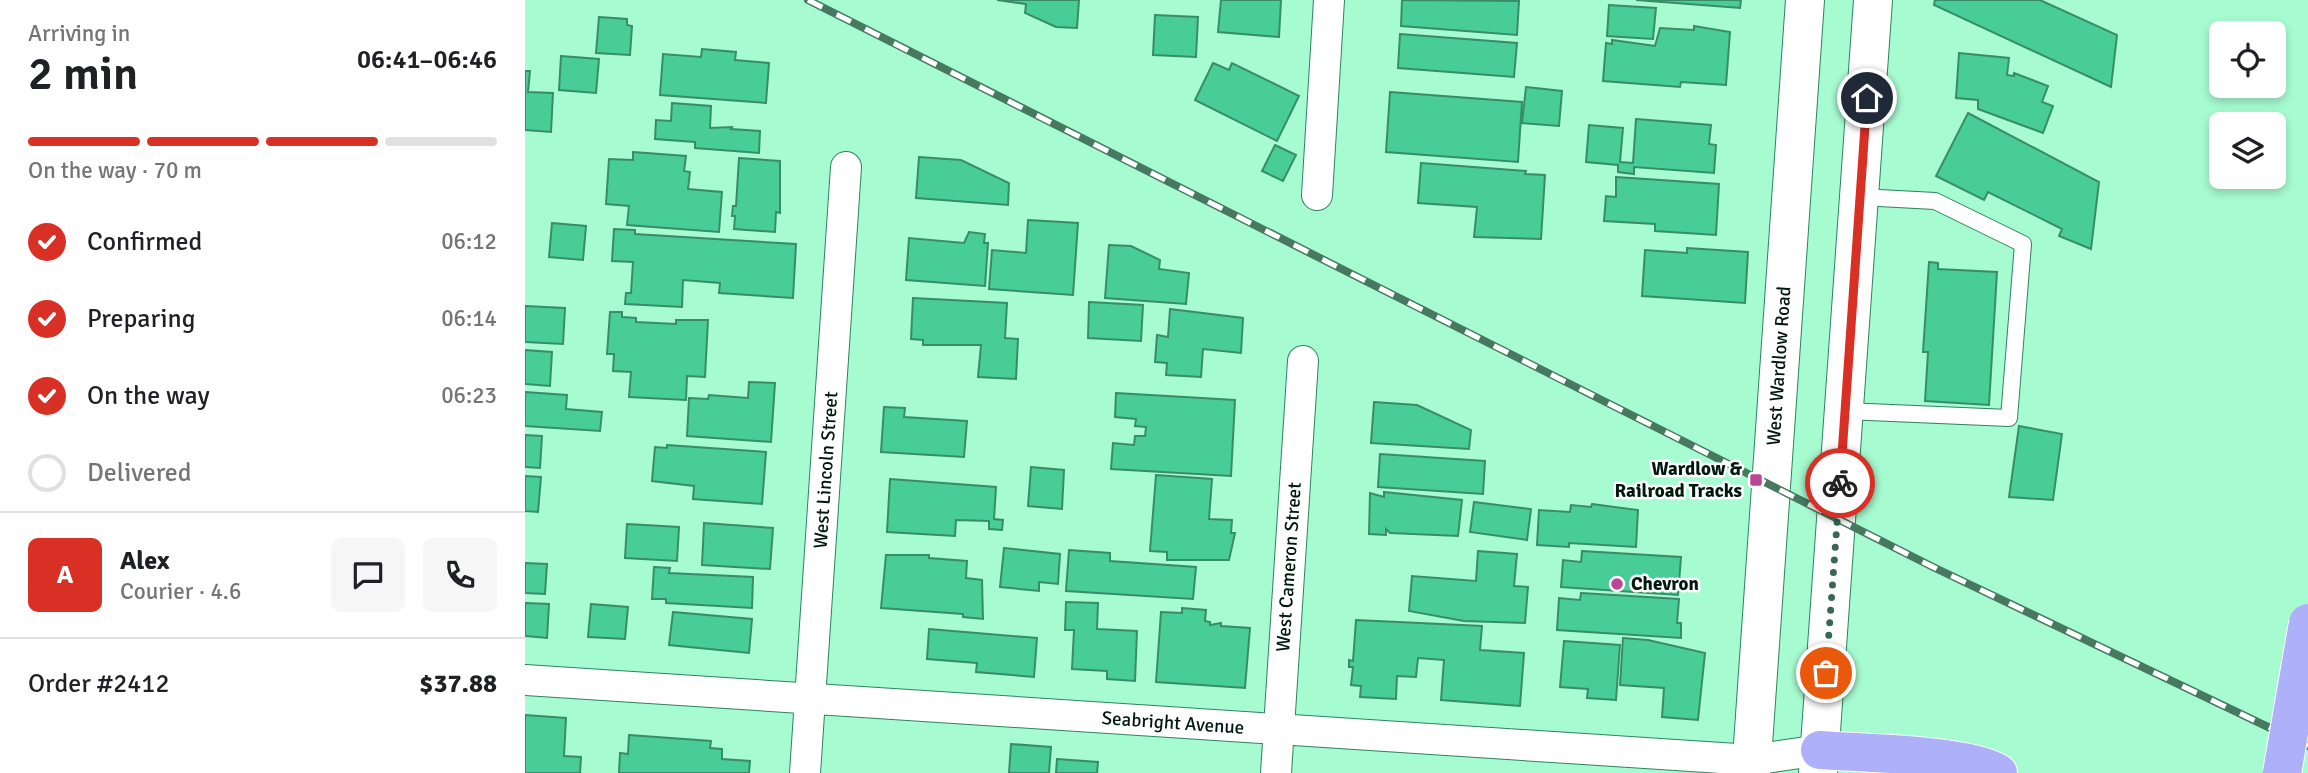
<!DOCTYPE html>
<meta charset="utf-8">
<style>
body{margin:0;font-family:Signika,sans-serif;background:#f6f6f6;color:#202124;height:100vh;display:flex;flex-direction:column;font-size:26px;white-space:nowrap}
*{box-sizing:border-box;margin:0}
p{font-size:23px;color:#757577}
.icon{flex:none;width:38px;height:38px;fill:none;stroke:currentColor;stroke-width:2;stroke-linecap:round;stroke-linejoin:round}
.map{position:relative;flex:1;overflow:hidden}
.sheet{display:flex;flex-direction:column;background:#fff;width:525px}
.sheet>*{flex:none}
.controls{position:absolute;left:1684px;top:21px;display:grid;gap:14px}
.controls a{display:grid;place-items:center;width:77px;height:77px;border-radius:10px;background:#fff;box-shadow:0 4px 10px #0003;font-size:35px}
.pin{position:absolute;display:grid;place-items:center;width:60px;height:60px;color:#fff;margin:-30px;border:4px solid #fff;border-radius:50%;box-shadow:0 2px 7px #0007}
.courier{position:absolute;display:grid;place-items:center;width:70px;height:70px;margin:-35px;border:5px solid #d93025;border-radius:50%;background:#fff;color:#222;box-shadow:0 2px 9px #0007}
.headline em{font-style:normal;font-weight:600}
.headline div{display:flex;flex-direction:column-reverse}
.headline{display:flex;align-items:center;justify-content:space-between;height:119px;padding:0 28px}
h1{font-size:46px;font-weight:600;line-height:52px}
.bar{display:grid;grid-template-columns:repeat(4,1fr);gap:10px 7px;align-content:center;height:84px;padding:0 28px}
.bar i{height:9px;border-radius:5px;background:#e0e0e0}
.bar .selected{background:#d93025}
.bar p{grid-column:span 4}
.line{display:flex;align-items:center;gap:18px;padding:0 28px;border-top:2px solid #e0e0e0}
.line div{flex:1}
.round{display:grid;place-items:center;flex:none;width:74px;height:74px;border-radius:10px;background:#f6f6f6}
ol{padding:0 28px;list-style:none}
li{display:flex;align-items:center;gap:21px;height:77px}
li p{margin-inline-start:auto}
li .icon{padding:7px;border-radius:50%;background:#d93025;color:#fff;stroke-width:4}
li:last-child{color:#757577}
li i{width:38px;height:38px;border:4px solid #e0e0e0;border-radius:50%}
main{display:flex;flex:1;min-height:0}
.map>svg:first-child{display:block}
</style>
<main>
<section class="sheet">
<div class="headline"><div><h1>2 min</h1><p>Arriving in</p></div><em>06:41–06:46</em></div>
<div class="bar"><i class="selected"></i><i class="selected"></i><i class="selected"></i><i></i><p>On the way · 70 m</p></div>
<ol>
<li><svg class="icon" aria-label="check" viewBox="0 0 24 24"><path d="M5 12l5 5 9-10"/></svg>Confirmed<p>06:12</p></li>
<li><svg class="icon" aria-label="check" viewBox="0 0 24 24"><path d="M5 12l5 5 9-10"/></svg>Preparing<p>06:14</p></li>
<li><svg class="icon" aria-label="check" viewBox="0 0 24 24"><path d="M5 12l5 5 9-10"/></svg>On the way<p>06:23</p></li>
<li><i></i>Delivered</li>
</ol>
<div class="line" style="height:126px"><b class="round" style="background:#d93025;color:#fff">A</b><div><b>Alex</b><p>Courier · 4.6</p></div><a class="round"><svg class="icon" aria-label="chat" viewBox="0 0 24 24"><path d="M4 5h16v11H9l-5 4z"/></svg></a><a class="round"><svg class="icon" aria-label="phone" viewBox="0 0 24 24"><path d="M5 4h4l2 5-3 2q2 4 5 5l2-3 5 2v4C11 20 4 13 5 4z"/></svg></a></div>
<div class="line" style="height:91px"><div>Order #2412</div><b>$37.88</b></div>
</section>
<div class="map">
<svg width="1783" height="773" viewBox="0 0 1783 773">
<rect width="100%" height="100%" fill="#a7fbd1"/>
<path fill="#47cd95" stroke="#388d68" stroke-width="2" d="M 472,0 L 554,0 L 552,28 L 531,27 L 500,13 L 501,4 Z
M 696,0 L 756,0 L 754,37 L 693,32 Z
M 877,0 L 994,1 L 992,35 L 876,26 Z
M 1111,0 L 1216,0 L 1215,8 Z
M 1410,0 L 1515,0 L 1592,35 L 1586,87 L 1409,5 Z
M 1084,5 L 1131,8 L 1128,39 L 1082,36 Z
M 630,15 L 673,17 L 671,57 L 628,55 Z
M 74,17 L 102,19 L 102,25 L 107,26 L 105,55 L 71,53 Z
M 1169,26 L 1205,32 L 1201,85 L 1156,82 L 1155,87 L 1078,81 L 1081,43 L 1087,44 L 1087,40 L 1130,46 L 1135,28 L 1169,30 Z
M 875,34 L 992,43 L 989,77 L 873,68 Z
M 177,49 L 211,52 L 210,60 L 244,63 L 241,103 L 135,95 L 138,54 L 176,57 Z
M 1434,53 L 1484,58 L 1482,75 L 1489,76 L 1489,73 L 1523,86 L 1517,102 L 1528,106 L 1518,133 L 1453,109 L 1453,100 L 1431,98 Z
M 36,56 L 74,59 L 71,93 L 34,90 Z
M 688,63 L 704,70 L 707,63 L 774,96 L 752,141 L 670,100 Z
M 0,71 L 5,71 L 3,92 L 28,93 L 26,132 L 0,130 Z
M 1001,87 L 1037,91 L 1034,126 L 997,123 Z
M 865,92 L 997,102 L 993,162 L 861,152 Z
M 147,103 L 186,106 L 185,128 L 207,127 L 206,129 L 235,131 L 234,153 L 170,148 L 170,142 L 130,139 L 131,120 L 146,121 Z
M 1443,113 L 1574,182 L 1566,249 L 1534,236 L 1537,229 L 1463,192 L 1459,200 L 1411,176 Z
M 1111,119 L 1186,125 L 1184,144 L 1191,145 L 1189,173 L 1109,167 L 1109,174 L 1093,172 L 1093,165 L 1061,162 L 1064,125 L 1098,128 L 1095,162 L 1108,163 Z
M 750,145 L 771,155 L 758,181 L 737,171 Z
M 108,152 L 161,156 L 159,171 L 165,172 L 163,189 L 197,192 L 194,232 L 102,225 L 104,206 L 81,204 L 84,159 L 108,160 Z
M 394,157 L 436,160 L 484,183 L 483,205 L 391,198 Z
M 214,158 L 255,161 L 255,213 L 251,212 L 250,232 L 209,229 L 210,216 L 207,216 L 208,206 L 211,206 Z
M 896,163 L 1001,171 L 1000,174 L 1020,175 L 1016,239 L 949,237 L 952,207 L 893,203 Z
M 1091,177 L 1194,184 L 1191,235 L 1130,231 L 1130,224 L 1079,221 L 1081,196 L 1091,197 Z
M 503,220 L 553,223 L 548,295 L 464,289 L 467,250 L 501,253 Z
M 27,223 L 61,226 L 58,260 L 24,257 Z
M 89,229 L 110,230 L 110,234 L 271,244 L 268,298 L 194,293 L 195,283 L 158,280 L 157,307 L 100,304 L 101,293 L 106,293 L 108,262 L 87,261 Z
M 444,232 L 460,234 L 459,243 L 463,243 L 460,286 L 381,280 L 384,238 L 439,243 Z
M 584,245 L 606,246 L 635,260 L 634,269 L 664,273 L 661,304 L 580,298 Z
M 1162,248 L 1223,252 L 1220,303 L 1117,296 L 1120,250 L 1162,253 Z
M 1404,262 L 1413,263 L 1413,269 L 1472,272 L 1464,405 L 1400,401 L 1403,352 L 1398,352 Z
M 388,298 L 482,303 L 480,338 L 493,339 L 491,379 L 453,377 L 456,345 L 398,345 L 398,340 L 386,339 Z
M 564,302 L 618,305 L 616,341 L 563,338 Z
M 0,306 L 40,308 L 38,344 L 0,342 Z
M 645,309 L 718,318 L 716,353 L 678,349 L 676,377 L 641,375 L 642,363 L 630,362 L 632,335 L 643,337 Z
M 85,312 L 97,312 L 97,317 L 111,318 L 111,322 L 151,324 L 151,320 L 183,320 L 180,377 L 162,376 L 161,400 L 104,397 L 106,372 L 88,371 L 89,354 L 82,354 Z
M 0,350 L 27,352 L 25,386 L 0,384 Z
M 224,382 L 250,383 L 246,442 L 162,436 L 164,398 L 183,399 L 184,395 L 223,398 Z
M 0,392 L 42,395 L 41,409 L 77,412 L 75,431 L 0,426 Z
M 591,393 L 710,400 L 706,476 L 586,469 L 588,443 L 609,445 L 610,436 L 620,436 L 621,427 L 610,426 L 611,419 L 590,417 Z
M 849,402 L 892,405 L 946,430 L 944,449 L 846,443 Z
M 359,407 L 380,408 L 379,417 L 442,421 L 439,457 L 356,452 Z
M 1494,426 L 1537,434 L 1528,500 L 1484,497 Z
M 0,435 L 17,436 L 15,468 L 0,467 Z
M 142,445 L 241,452 L 237,504 L 168,499 L 169,486 L 127,481 L 130,447 L 142,448 Z
M 855,454 L 960,461 L 958,494 L 853,487 Z
M 506,467 L 539,470 L 537,509 L 503,506 Z
M 631,475 L 687,479 L 684,519 L 707,520 L 706,533 L 710,533 L 704,560 L 642,560 L 642,552 L 625,551 Z
M 0,476 L 16,477 L 13,512 L 0,511 Z
M 365,479 L 471,487 L 469,519 L 478,520 L 477,530 L 464,529 L 464,521 L 431,520 L 430,536 L 362,532 Z
M 859,492 L 937,500 L 933,536 L 865,533 L 861,529 L 861,535 L 844,534 L 845,493 L 859,497 Z
M 949,502 L 1006,509 L 1002,540 L 945,532 Z
M 1067,504 L 1113,510 L 1111,547 L 1044,543 L 1044,547 L 1012,545 L 1014,510 L 1045,512 L 1046,505 L 1066,507 Z
M 179,523 L 248,528 L 245,569 L 177,565 Z
M 102,524 L 154,527 L 152,561 L 100,558 Z
M 479,548 L 535,554 L 533,584 L 514,582 L 514,591 L 475,587 Z
M 544,550 L 585,553 L 585,561 L 671,567 L 668,599 L 541,591 Z
M 953,551 L 992,554 L 989,586 L 1003,587 L 1000,623 L 939,621 L 884,611 L 887,576 L 951,581 Z
M 1057,551 L 1156,557 L 1153,595 L 1036,587 L 1038,560 L 1056,562 Z
M 361,555 L 404,555 L 404,558 L 442,561 L 441,578 L 457,580 L 458,619 L 438,617 L 438,614 L 356,608 Z
M 0,563 L 22,564 L 20,594 L 0,593 Z
M 129,567 L 145,568 L 144,573 L 228,577 L 227,608 L 141,603 L 141,599 L 127,599 Z
M 1056,593 L 1154,599 L 1152,623 L 1156,623 L 1156,638 L 1032,630 L 1034,598 L 1055,600 Z
M 541,602 L 573,603 L 572,629 L 612,631 L 610,681 L 582,679 L 582,671 L 547,669 L 549,630 L 540,630 Z
M 0,603 L 24,604 L 22,638 L 0,636 Z
M 66,604 L 103,607 L 100,639 L 63,637 Z
M 657,608 L 681,610 L 680,621 L 685,622 L 685,625 L 696,623 L 696,626 L 725,628 L 720,688 L 631,682 L 636,612 L 657,613 Z
M 148,612 L 227,619 L 224,653 L 144,645 Z
M 831,620 L 957,626 L 955,650 L 999,653 L 995,706 L 916,700 L 919,660 L 893,658 L 891,677 L 872,676 L 871,699 L 835,697 L 836,686 L 826,685 L 828,667 L 824,667 L 824,660 L 828,661 Z
M 404,629 L 512,638 L 509,677 L 451,672 L 452,663 L 402,659 Z
M 1098,638 L 1123,640 L 1180,653 L 1173,720 L 1137,717 L 1139,688 L 1095,685 Z
M 1039,641 L 1095,645 L 1091,700 L 1062,698 L 1063,689 L 1035,687 Z
M 0,715 L 41,718 L 39,756 L 56,757 L 55,773 L 0,773 Z
M 104,735 L 186,741 L 185,748 L 197,749 L 197,759 L 225,761 L 224,773 L 94,773 L 95,753 L 103,754 Z
M 486,744 L 526,747 L 524,773 L 484,773 Z
M 532,759 L 573,762 L 572,773 L 531,773 Z"/>
<g fill="none" stroke-linecap="round" stroke-linejoin="round">
<defs>
<path id="lane" d="M 1320,411 L 1484,418 L 1498,244 L 1410,201 L 1335,197"/>
<path id="street" d="M 792,195 L 804,0
M 0,680 L 1227,760 L 1295,750
M 280,773 L 321,167
M 751,773 L 778,361"/>
<path id="secondary" d="M 1226,773 L 1280,0
M 1293,773 L 1348,0"/>
<path id="highway" d="M 1295,750 C 1335,753 1443,754 1473,773"/>
</defs>
<use href="#lane" stroke="#2d835f" stroke-width="18"/>
<use href="#street" stroke="#2d835f" stroke-width="32"/>
<use href="#secondary" stroke="#2d835f" stroke-width="40"/>
<use href="#highway" stroke="#fff" stroke-width="40"/>
<use href="#lane" stroke="#fff" stroke-width="16"/>
<use href="#street" stroke="#fff" stroke-width="30"/>
<use href="#secondary" stroke="#fff" stroke-width="38"/>
<use href="#highway" stroke="#aeb1fa" stroke-width="38"/>
<defs>
<path id="rail" d="M 283,0 L 1408,567 L 1783,746"/>
</defs>
<use href="#rail" stroke="#477961" stroke-width="8"/>
<use href="#rail" stroke="#fff" stroke-width="5" stroke-dasharray="16" stroke-linecap="butt"/>
<defs>
<path id="highway-bridge" d="M 1757,773 L 1783,623"/>
</defs>
<use href="#highway-bridge" stroke="#fff" stroke-width="40" stroke-linecap="butt"/>
<use href="#highway-bridge" stroke="#aeb1fa" stroke-width="38"/>
</g>
<g fill="none" stroke-linecap="round" stroke-linejoin="round">
<path stroke="#3a6752" stroke-width="7" stroke-dasharray="0 12.6" d="M 1301,673 L 1315,483"/>
<path stroke="#d93025" stroke-width="9" d="M 1315,483 L 1342,98"/>
</g>
<g fill="#bd4598" stroke="#fff" stroke-width="2.5">
<rect x="1224" y="473" width="14" height="14" rx="3.5"/>
<circle cx="1092" cy="584" r="7"/>
</g>
<g text-anchor="middle" dominant-baseline="central" stroke-width="5" stroke-linejoin="round" paint-order="stroke">
<g font-size="19" fill="#00180d" stroke="#fff">
<text transform="translate(1254 366) rotate(-86)">West Wardlow Road</text>
<text transform="translate(301 470) rotate(-86)">West Lincoln Street</text>
<text transform="translate(764 567) rotate(-86)">West Cameron Street</text>
<text transform="translate(648 723) rotate(4)">Seabright Avenue</text>
</g>
<g font-size="19" font-weight="bold" fill="#00180d" stroke="#fff" text-anchor="end">
<text x="1217" y="469">Wardlow &amp;<tspan x="1217" dy="22">Railroad Tracks</tspan></text>
<text x="1106" y="584" text-anchor="start">Chevron</text>
</g>
</g>
</svg>
<div class="controls">
<a><svg class="icon" aria-label="locate" viewBox="0 0 24 24"><circle cx="12" cy="12" r="6"/><path d="M12 2v4M12 18v4M2 12h4M18 12h4"/></svg></a>
<a><svg class="icon" aria-label="layers" viewBox="0 0 24 24"><path d="M12 4l9 5-9 5-9-5zM3 14l9 5 9-5"/></svg></a>
</div>
<div class="pin" style="left:1301px;top:673px;background:#ea580c"><svg class="icon" aria-label="bag" viewBox="0 0 24 24"><path d="M5 8h14l-1 12H6zM9 8a3 3 0 0 1 6 0"/></svg></div>
<div class="pin" style="left:1342px;top:98px;background:#1f2937"><svg class="icon" aria-label="home" viewBox="0 0 24 24"><path d="M3 11l9-7 9 7M6 9v11h12V9"/></svg></div>
<div class="courier" style="left:1315px;top:483px"><svg class="icon" aria-label="bike" viewBox="0 0 24 24"><circle cx="6" cy="16" r="4"/><circle cx="18" cy="16" r="4"/><path d="M6 16l4-8h5l3 8M10 8l3 8H6M13 5h3"/></svg></div>
</div>
</main>
